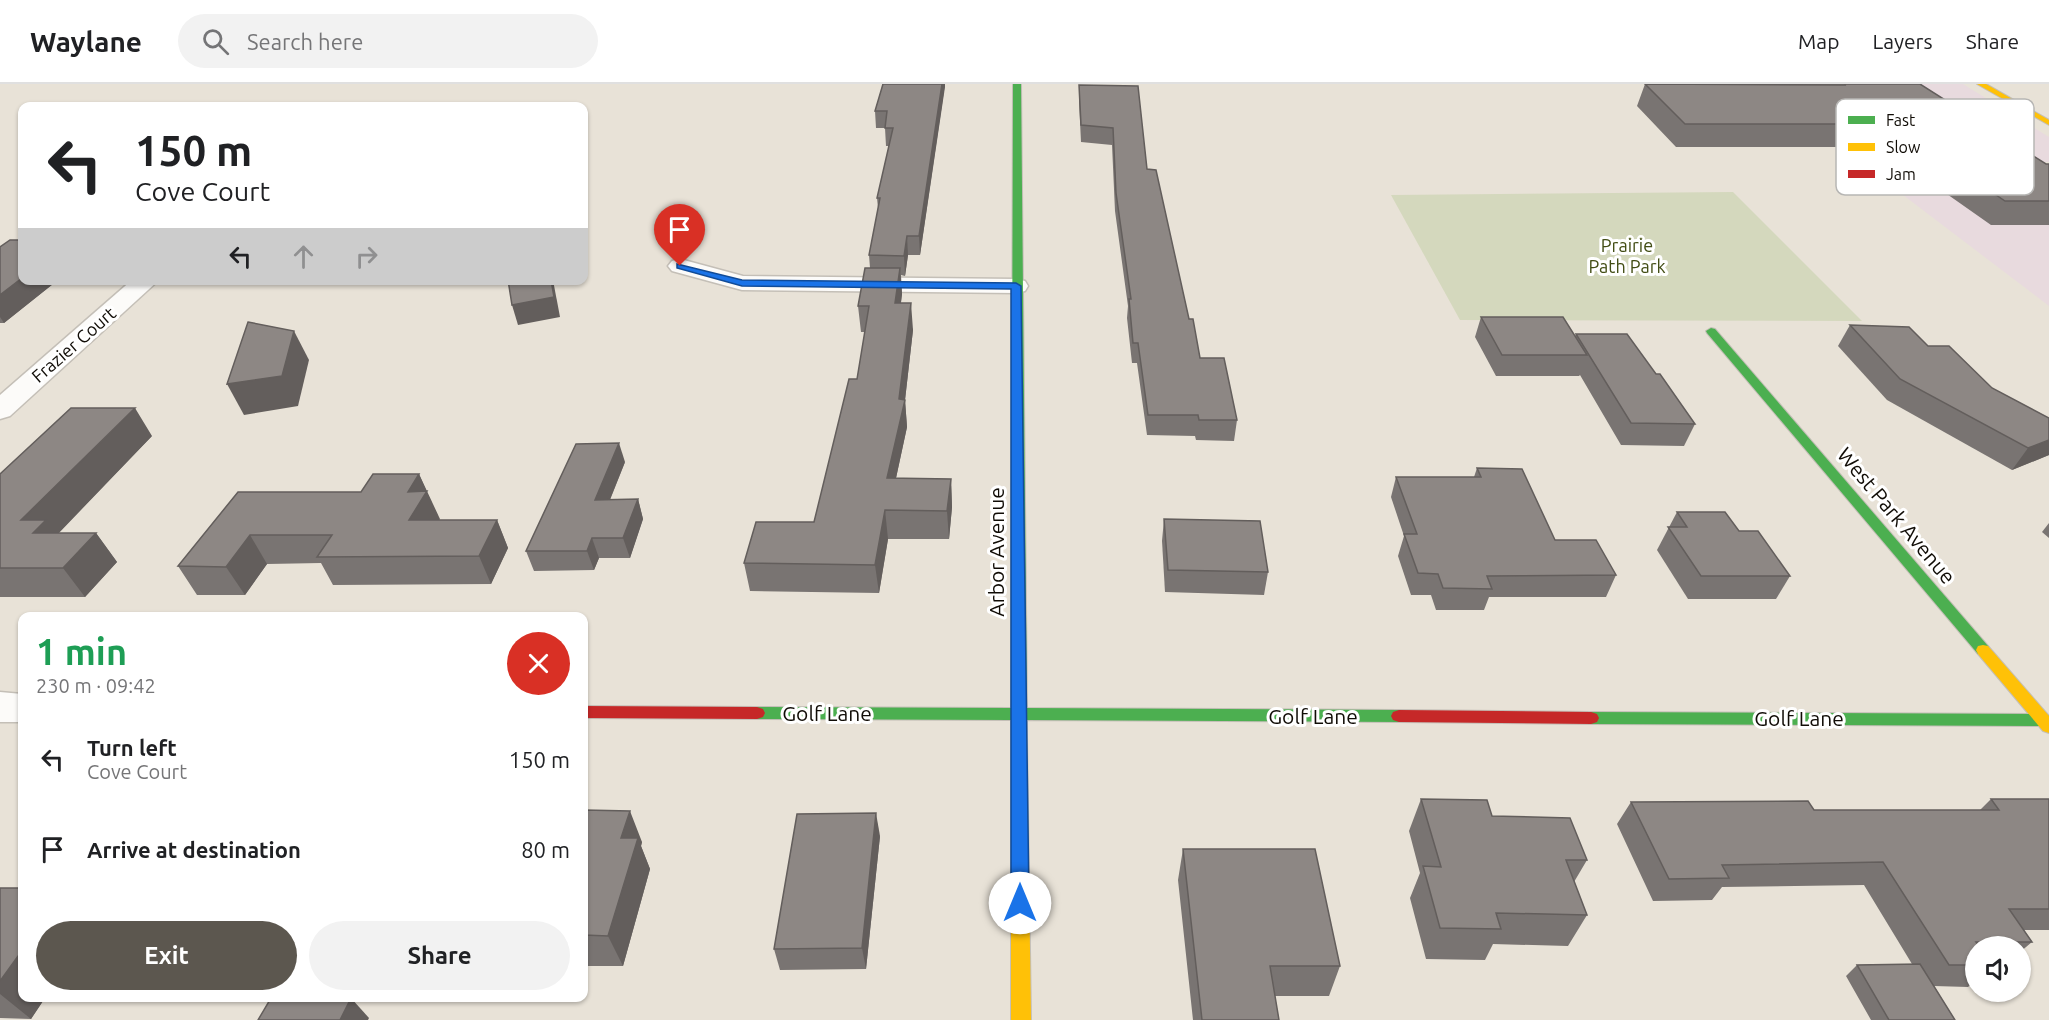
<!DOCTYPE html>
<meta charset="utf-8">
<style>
body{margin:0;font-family:Ubuntu,sans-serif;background:#f2f2f2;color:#202124;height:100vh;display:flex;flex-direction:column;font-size:22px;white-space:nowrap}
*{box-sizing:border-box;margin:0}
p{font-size:20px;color:#757577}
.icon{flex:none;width:33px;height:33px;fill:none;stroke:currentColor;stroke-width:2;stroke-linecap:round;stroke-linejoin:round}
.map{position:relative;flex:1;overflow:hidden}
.drawer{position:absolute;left:18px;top:528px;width:570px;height:390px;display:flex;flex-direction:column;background:#fff;border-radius:12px;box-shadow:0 2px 4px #0004}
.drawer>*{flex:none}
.guide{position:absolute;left:18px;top:18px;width:570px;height:183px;border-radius:12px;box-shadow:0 2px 4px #0004;background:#fff;color:#202124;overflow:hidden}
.controls{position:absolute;left:1965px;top:852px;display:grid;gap:12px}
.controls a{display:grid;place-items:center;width:66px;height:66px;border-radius:50%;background:#fff;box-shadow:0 2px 4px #0004;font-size:30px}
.pin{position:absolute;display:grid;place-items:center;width:51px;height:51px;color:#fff;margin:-62px -26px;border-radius:50% 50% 50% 0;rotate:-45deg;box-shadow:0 0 6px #0007}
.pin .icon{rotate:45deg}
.me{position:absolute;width:66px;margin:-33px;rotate:0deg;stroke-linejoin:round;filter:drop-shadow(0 0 4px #0008)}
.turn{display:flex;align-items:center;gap:21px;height:126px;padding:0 18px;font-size:27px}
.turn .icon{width:78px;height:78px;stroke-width:2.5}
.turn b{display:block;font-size:42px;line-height:51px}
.lanes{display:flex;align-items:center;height:57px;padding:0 18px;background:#0003;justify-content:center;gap:30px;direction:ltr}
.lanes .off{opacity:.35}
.round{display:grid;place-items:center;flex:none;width:63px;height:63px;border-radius:32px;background:#f2f2f2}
.head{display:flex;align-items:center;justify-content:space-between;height:102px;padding:0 18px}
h1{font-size:36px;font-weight:700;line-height:45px;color:#1e9e55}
.cta{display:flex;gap:12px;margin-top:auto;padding:12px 18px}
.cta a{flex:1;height:69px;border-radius:36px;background:#5c574f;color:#fff;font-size:24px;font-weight:700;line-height:69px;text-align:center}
.cta a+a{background:#f2f2f2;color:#202124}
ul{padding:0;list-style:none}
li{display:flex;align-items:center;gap:18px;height:90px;padding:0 18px}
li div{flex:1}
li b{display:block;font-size:22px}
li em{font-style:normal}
header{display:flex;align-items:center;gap:36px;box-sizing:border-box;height:84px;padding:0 30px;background:#fff;border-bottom:2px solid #e0e0e0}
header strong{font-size:28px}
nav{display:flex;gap:33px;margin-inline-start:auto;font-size:21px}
.search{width:420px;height:54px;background:#f2f2f2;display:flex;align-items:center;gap:15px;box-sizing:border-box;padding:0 21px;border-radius:33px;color:#757577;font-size:22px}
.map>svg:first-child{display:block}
.commercial{fill:#e8dade}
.green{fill:#d4d8bd}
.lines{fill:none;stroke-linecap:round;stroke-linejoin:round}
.street-casing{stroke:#c4bfb7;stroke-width:3}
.fast-casing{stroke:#c4bfb7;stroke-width:2}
.slow-casing{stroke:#c4bfb7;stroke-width:2}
.jam-casing{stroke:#c4bfb7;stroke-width:2}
.street{fill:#fcfbf9;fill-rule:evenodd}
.fast{fill:#4caf50;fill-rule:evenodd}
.slow{fill:#ffc107;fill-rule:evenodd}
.jam{fill:#c62828;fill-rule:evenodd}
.wall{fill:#797472}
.shaded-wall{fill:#635e5c}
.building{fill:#8d8784;stroke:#635e5c;stroke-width:1.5}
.route{fill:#1a73e8;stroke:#114b97;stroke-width:1.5}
.labels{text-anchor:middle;stroke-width:6;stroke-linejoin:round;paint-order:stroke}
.far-park-label{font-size:18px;fill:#424d14;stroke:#fff}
.far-street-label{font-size:18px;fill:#100c06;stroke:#fff}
.street-label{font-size:21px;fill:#100c06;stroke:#fff}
.key{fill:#fff;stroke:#b7b6b4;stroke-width:1.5}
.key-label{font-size:16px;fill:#100c06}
</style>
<header>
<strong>Waylane</strong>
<div class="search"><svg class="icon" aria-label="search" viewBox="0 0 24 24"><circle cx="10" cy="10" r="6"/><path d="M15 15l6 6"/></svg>Search here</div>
<nav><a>Map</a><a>Layers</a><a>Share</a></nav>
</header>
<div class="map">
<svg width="2049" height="936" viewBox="0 0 2049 936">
<rect width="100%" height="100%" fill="#e8e2d7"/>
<g class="commercial">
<path d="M1794,0H1963L2049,53V78L1902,77Z"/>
<path d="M1882,95L2049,96V223V222Z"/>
</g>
<path class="green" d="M1733,108L1862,237L1460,236L1391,111Z"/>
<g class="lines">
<g class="street-casing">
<g id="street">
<path d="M680,175L743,192L1016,195L1025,197L1028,202L1025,207L1016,209L742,206L672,187L668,182L672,177Z"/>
<path d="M132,196H159L10,332L0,335V311Z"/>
<path d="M0,608L22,610V638H0Z"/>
</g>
</g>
<g class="fast-casing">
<g id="fast">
<path d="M1013,0H1021L1027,624L1399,626L1405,628L1407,632L1405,636L1399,638L1027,636V653L1025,657L1019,659L1013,657L1011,653V636L757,635L751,633L749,629L751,625L757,623L1011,624Z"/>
<path d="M1711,244L1715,245L1988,562L1990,566L1988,570H1978L1707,249L1706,247Z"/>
<path d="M1591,628L2043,630L2049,632V639L2043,642L1591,640L1585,638L1583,634L1585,630Z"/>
</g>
</g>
<g class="slow-casing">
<g id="slow">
<path d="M1977,0H1986L2049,36V41Z"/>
<path d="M1983,561L1988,562L2049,632V649L2043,647L1978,570L1976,566L1978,562Z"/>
<path d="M1019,647L1025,649L1027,653L1031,936H1011V653L1013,649Z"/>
</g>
</g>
<g class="jam-casing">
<g id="jam">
<path d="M584,622L757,623L763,625L765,629L763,633L757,635L584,634Z"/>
<path d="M1399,626L1591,628L1597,630L1599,634L1597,638L1591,640L1399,638L1393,636L1391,632L1393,628Z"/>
</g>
</g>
<use href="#street" class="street"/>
<use href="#fast" class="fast"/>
<use href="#slow" class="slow"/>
<use href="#jam" class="jam"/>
</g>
<g class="wall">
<path d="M883,0H945L920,171H908L905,192L901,191L902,210L901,219L913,246L905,316L907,343L896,394L951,395L952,423L949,455H888L879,509L750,507L744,479L814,438L857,295L865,248H861L858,222L870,184L869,171L878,124L877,114L889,62H886L885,44H876L875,27Z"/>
<path d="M1645,0H1920L2046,80H2049V141H1991L1880,63H1676L1637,22Z"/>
<path d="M1079,1L1147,85L1200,274L1237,336L1234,357L1196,356L1195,352L1147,351L1137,279H1132L1127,234L1128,222L1115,127L1112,61L1081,58L1079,17Z"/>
<path d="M0,163L22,196H58L4,239H0Z"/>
<path d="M1481,233L1575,252L1576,250L1695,340L1684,362L1621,361L1580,291L1579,292H1496L1475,253Z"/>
<path d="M1850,241L1928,262L2049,371L2012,386L1887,316L1838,262Z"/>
<path d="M152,352L58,449H96L117,478L85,513H0V390Z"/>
<path d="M625,378L610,416L638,415L643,435L630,474H599L594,486L534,487L526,467Z"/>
<path d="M1477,384L1555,456L1616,491L1606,513H1489L1484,526H1436L1431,511H1411L1398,472L1404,452L1391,413L1396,393H1474Z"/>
<path d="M419,390L439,436H497L508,464L491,500L333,501L321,479L267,480L245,511H197L178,482L238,408H361Z"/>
<path d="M1677,428L1739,447L1790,492L1776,515H1688L1657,466Z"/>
<path d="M1164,435L1268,488L1264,511L1165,508L1162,457Z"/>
<path d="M2049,439V454L2042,448Z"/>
<path d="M1421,715L1492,732L1587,776L1574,798L1587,831L1568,862L1493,860L1485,876L1426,875L1410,814L1420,789L1409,747Z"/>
<path d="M1991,715H2049V846H2024L2032,858L2020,868V862H1976V896L1968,903L1934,902L1955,936H1871L1846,892L1857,881L1912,880L1864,801L1722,803L1712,816L1653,817L1617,740L1631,718L1814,726H1980Z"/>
<path d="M584,726L642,758L641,762L650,785L623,882H584Z"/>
<path d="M880,752L866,885L780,886L774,865Z"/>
<path d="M1183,765L1340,882L1329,912H1275L1279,936H1193L1178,796Z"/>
<path d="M0,804H22V914H45L31,935L0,934Z"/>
</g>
<g class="shaded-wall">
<path d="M942,0H945V3L920,171L919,152Z"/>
<path d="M907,152L908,171L905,192L904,172Z"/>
<path d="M900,184L902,210L897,246L895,219Z"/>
<path d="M22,194V196H58L4,239L0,233V211Z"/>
<path d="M551,196H553L560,233L518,241L512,221Z"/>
<path d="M911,219L913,246L905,316L907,343L890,422L887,394L899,315Z"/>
<path d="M294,247L309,276L298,322L244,331L227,300Z"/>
<path d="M135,324L152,352L57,451L55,478L21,436Z"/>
<path d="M2049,356V371L2012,386L2028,364Z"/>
<path d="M619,359L625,378L602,435L595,416Z"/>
<path d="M419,390L440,435L422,465L409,436L408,408Z"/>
<path d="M951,395L952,423L949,455L947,427Z"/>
<path d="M638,415L643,435L630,474L623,454Z"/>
<path d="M885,426L888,455L879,509L875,481Z"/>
<path d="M497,436L508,464L491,500L479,472Z"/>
<path d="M96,449L117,478L85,513L63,484Z"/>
<path d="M250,451L267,480L245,511L226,483Z"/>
<path d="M592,454L599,474L594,486L587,467Z"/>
<path d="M630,727L642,758L641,762L650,785L623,882L608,852L621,754Z"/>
<path d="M876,729L880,752L866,885L862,864Z"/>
<path d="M18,872L22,876V914H45L31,935L0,910V897Z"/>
<path d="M351,914L369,934L368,936H340Z"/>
</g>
<g class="building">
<path d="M883,0H942L919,152H907L904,172L869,171L880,114H877L893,44H885L887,27H875Z"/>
<path d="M1645,0L1846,1L1844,0H1920L2046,80H2049V117H2005L1892,40H1685Z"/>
<path d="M1079,1L1138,2L1147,85L1156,86L1189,235H1193L1200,274H1224L1237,336H1199L1198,331H1148L1138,259H1133L1129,215H1131L1116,109L1113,44L1081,41Z"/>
<path d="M10,156H22V194L0,211V163Z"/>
<path d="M865,184H900L895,219H911L899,315L905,316L887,394L951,395L947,427L885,426L875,481L744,479L756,438H814L849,295H857L869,222H858Z"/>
<path d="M508,196H551L554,213L512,221Z"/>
<path d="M1481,233H1563L1587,271H1502Z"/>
<path d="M248,238L294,247L282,292L227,300Z"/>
<path d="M1850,241L1909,243L1928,262H1949L1992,304L2049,334V356L2028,364L1900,295Z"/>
<path d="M1576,250H1627L1656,290H1660L1695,340L1631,339Z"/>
<path d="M71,324H135L21,436H46L33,449H96L63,484H0V390Z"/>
<path d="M619,359L595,416L638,415L623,454H592L587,467H526L576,360Z"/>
<path d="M1477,384L1522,385L1555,456H1596L1616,491L1487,492L1492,505L1443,504L1438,490L1418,489L1404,450H1417L1396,393H1481Z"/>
<path d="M373,390H419L408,408L427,407L409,436H497L479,472L317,473L332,451H250L226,483L178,482L238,408H361Z"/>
<path d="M1677,428H1725L1739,447H1758L1790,492H1701L1668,443H1687Z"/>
<path d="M1164,435L1260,437L1268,488L1168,486Z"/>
<path d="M1421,715L1487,716L1492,732L1570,734L1587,776H1566L1587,831L1496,829L1501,845L1440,844L1423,782L1441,783Z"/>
<path d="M1991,715H2049V825H2009L2032,858H1976L1979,862H1976V881H1949L1883,778L1722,781L1729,794L1669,795L1631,718L1808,717L1814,726H1999Z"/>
<path d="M584,726L630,727L621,754H638L608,852L584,851Z"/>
<path d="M876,729L862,864L774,865L797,730Z"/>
<path d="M1183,765H1315L1340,882H1270L1279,936H1202Z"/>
<path d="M0,804H22V873L18,872L0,897Z"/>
<path d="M1920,880L1955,936H1889L1857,881Z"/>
<path d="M271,914H351L340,936H258Z"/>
</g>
<path class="route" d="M677,180L742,196L1016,199L1021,202L1029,819L1027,825L1020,827L1014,825L1011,819V205L742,202L677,184Z"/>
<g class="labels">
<g class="far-park-label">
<text x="1627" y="168">Prairie<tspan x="1627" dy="21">Path Park</tspan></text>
</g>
<g class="far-street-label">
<text transform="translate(74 261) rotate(-41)" y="6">Frazier Court</text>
</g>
<g class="street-label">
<text transform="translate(1896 432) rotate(50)" y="7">West Park Avenue</text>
<text transform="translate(997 468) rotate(-90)" y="7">Arbor Avenue</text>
<text x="827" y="637">Golf Lane</text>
<text x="1313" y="640">Golf Lane</text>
<text x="1799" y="642">Golf Lane</text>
</g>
</g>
<rect x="1836" y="15" width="198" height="96" rx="9" class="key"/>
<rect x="1848" y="32" width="27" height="8" fill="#4caf50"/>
<rect x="1848" y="59" width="27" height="8" fill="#ffc107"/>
<rect x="1848" y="86" width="27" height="8" fill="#c62828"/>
<g class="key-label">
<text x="1886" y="42">Fast</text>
<text x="1886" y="69">Slow</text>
<text x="1886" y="96">Jam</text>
</g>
</svg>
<div class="controls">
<a><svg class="icon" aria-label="sound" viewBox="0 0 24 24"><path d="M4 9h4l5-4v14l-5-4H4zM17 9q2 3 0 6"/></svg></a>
</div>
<div class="pin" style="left:680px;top:182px;background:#d93025"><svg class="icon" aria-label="arrive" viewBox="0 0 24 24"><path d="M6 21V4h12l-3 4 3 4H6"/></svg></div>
<svg class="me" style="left:1020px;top:819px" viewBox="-20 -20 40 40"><circle r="19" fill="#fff"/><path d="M0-13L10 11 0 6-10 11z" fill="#1a73e8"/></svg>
<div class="guide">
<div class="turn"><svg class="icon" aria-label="left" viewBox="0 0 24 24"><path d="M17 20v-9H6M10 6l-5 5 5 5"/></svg><div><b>150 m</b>Cove Court</div></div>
<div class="lanes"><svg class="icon" aria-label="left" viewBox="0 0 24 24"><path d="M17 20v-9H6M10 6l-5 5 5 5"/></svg><svg class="icon off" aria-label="ahead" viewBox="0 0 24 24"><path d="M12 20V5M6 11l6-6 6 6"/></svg><svg class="icon off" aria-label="right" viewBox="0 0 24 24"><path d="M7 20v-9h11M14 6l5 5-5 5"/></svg></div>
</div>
<section class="drawer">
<div class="head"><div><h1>1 min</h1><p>230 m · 09:42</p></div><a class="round" style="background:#d93025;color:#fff"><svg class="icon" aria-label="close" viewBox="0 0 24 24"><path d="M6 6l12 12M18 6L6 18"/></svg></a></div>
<ul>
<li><svg class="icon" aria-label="left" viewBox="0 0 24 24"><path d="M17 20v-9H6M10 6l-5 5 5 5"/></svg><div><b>Turn left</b><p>Cove Court</p></div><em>150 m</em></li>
<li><svg class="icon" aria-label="arrive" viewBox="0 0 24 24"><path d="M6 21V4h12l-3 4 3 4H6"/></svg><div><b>Arrive at destination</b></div><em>80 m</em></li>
</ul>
<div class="cta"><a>Exit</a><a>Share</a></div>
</section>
</div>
